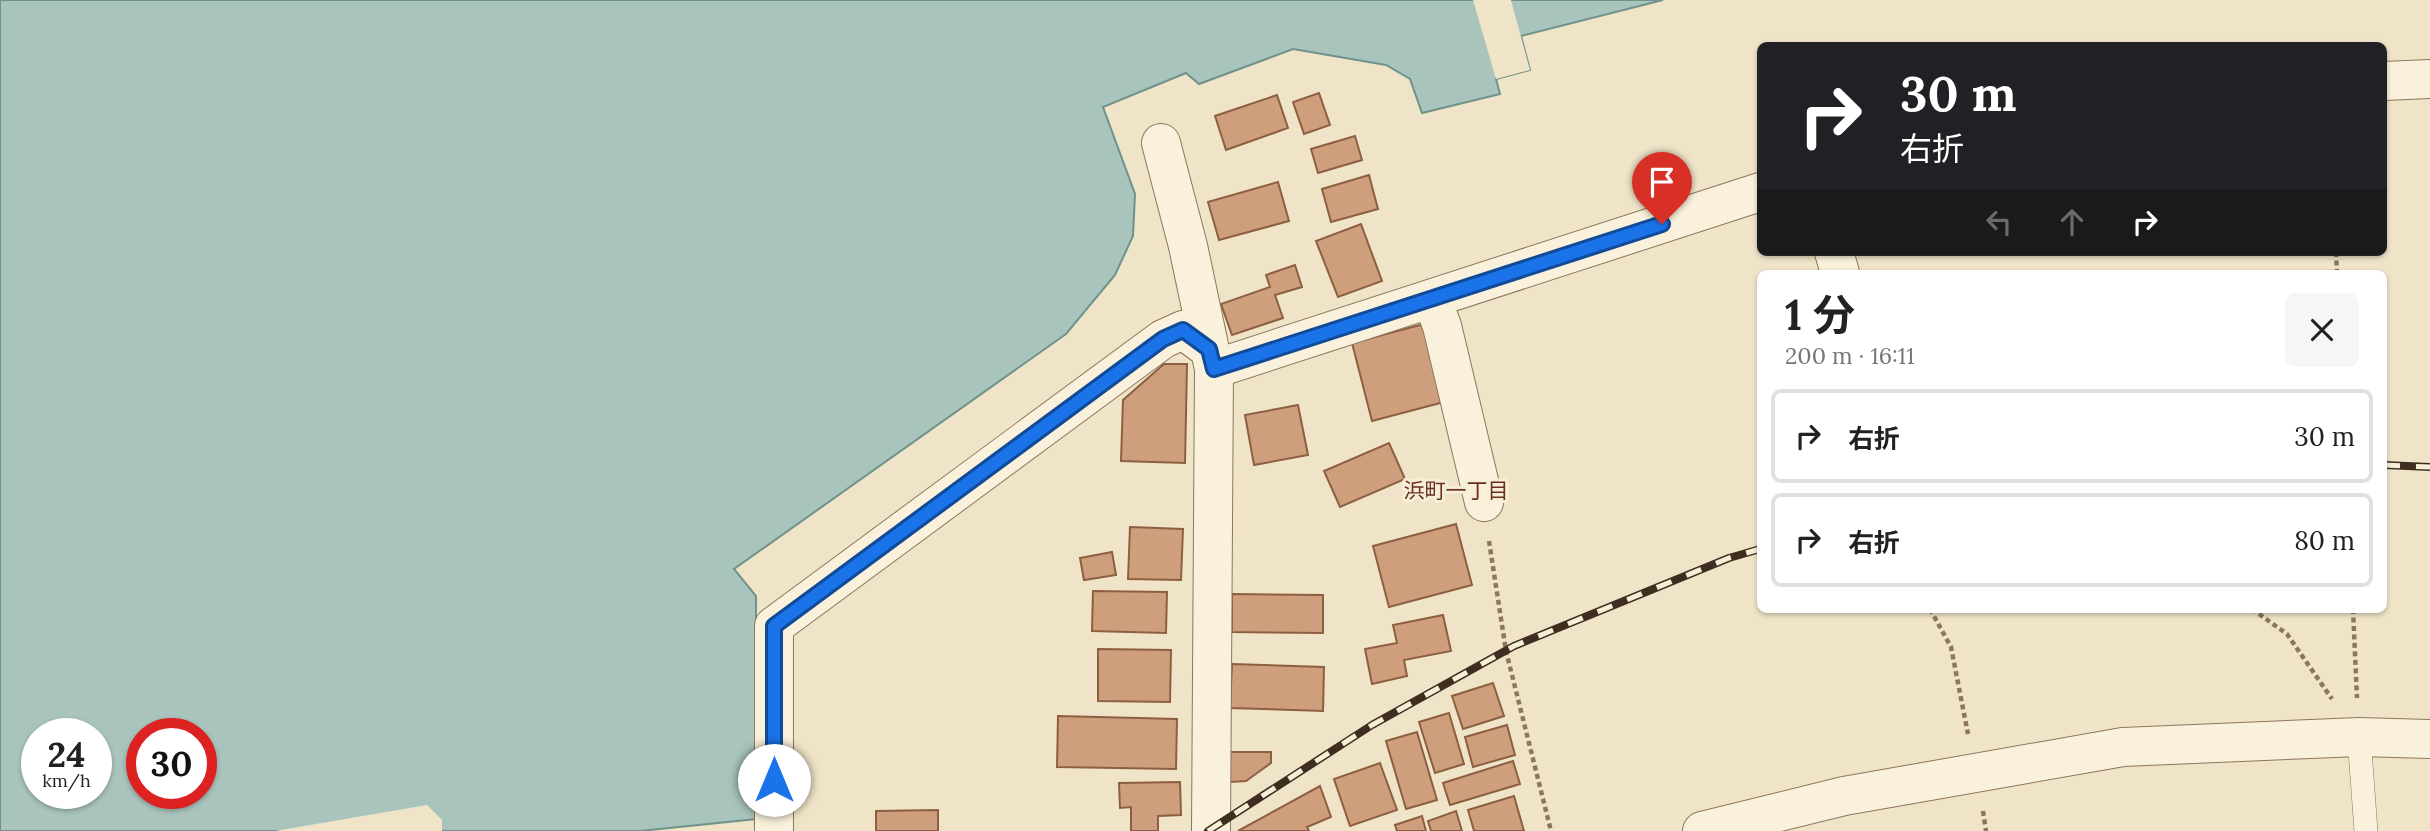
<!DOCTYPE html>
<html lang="ja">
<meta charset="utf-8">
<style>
body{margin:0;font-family:Lora,"Noto Sans JP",serif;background:#f6f6f6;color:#222;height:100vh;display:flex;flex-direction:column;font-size:26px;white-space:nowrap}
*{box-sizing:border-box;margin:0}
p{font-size:23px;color:#767676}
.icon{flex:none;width:38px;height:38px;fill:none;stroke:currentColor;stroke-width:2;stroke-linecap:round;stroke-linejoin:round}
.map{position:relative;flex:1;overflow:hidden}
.drawer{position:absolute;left:1757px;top:270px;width:630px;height:343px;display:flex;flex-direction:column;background:#fff;border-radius:10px;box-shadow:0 2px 5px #0004}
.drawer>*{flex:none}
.banner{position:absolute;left:1757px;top:42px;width:630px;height:214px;border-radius:10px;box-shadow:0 2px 5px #0004;background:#202124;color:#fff;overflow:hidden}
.speed{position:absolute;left:21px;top:718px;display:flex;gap:14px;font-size:35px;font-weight:700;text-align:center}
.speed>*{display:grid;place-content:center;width:91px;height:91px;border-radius:50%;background:#fff;box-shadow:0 2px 5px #0004;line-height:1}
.speed small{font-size:18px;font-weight:400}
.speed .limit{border:10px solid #d22;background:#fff;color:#111}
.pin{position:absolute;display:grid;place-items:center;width:60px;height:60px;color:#fff;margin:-72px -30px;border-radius:50% 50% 50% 0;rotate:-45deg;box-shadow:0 0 7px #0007}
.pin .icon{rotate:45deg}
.me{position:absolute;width:77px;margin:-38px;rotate:0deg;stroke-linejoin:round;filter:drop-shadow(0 0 5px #0008)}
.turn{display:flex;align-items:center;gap:24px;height:147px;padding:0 28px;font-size:32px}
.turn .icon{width:91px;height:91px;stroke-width:2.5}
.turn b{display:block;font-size:49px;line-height:60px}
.lanes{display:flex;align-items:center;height:66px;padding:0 28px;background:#0003;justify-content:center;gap:35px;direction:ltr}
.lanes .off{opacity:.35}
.round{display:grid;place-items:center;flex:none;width:74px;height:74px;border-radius:10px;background:#f6f6f6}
.overview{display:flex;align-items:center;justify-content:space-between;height:119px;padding:0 28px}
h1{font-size:42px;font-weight:700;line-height:52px}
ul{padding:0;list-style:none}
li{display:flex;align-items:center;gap:21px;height:94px;margin:0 14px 10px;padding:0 14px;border:4px solid #e0e0e0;border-radius:10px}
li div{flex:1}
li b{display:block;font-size:26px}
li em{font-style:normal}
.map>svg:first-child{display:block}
.water{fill:#a9c4bc;stroke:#6f938a;stroke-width:2;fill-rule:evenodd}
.pier{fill:#f0e4c8}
.building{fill:#cf9f7d;stroke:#8d5f41;stroke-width:2}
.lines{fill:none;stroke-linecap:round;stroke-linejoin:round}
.service-casing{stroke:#8d765c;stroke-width:24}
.minor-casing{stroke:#8d765c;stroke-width:40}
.tertiary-casing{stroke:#8d765c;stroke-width:40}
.path{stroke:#8d765c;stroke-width:4.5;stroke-dasharray:5 3.5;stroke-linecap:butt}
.service{stroke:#faf1dc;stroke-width:23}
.minor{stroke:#faf1dc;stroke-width:38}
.tertiary{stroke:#faf1dc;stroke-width:38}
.rail-casing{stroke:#3d2e20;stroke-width:8}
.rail{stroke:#f7eed8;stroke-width:5;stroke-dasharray:16;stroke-linecap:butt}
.route-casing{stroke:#114b97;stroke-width:18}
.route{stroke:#1a73e8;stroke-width:12}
.labels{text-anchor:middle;stroke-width:6;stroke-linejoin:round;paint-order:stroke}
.neighbourhood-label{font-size:21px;fill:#6b2e1e;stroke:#f7eed8}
</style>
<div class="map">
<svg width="2430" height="831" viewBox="0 0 2430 831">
<rect width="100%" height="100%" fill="#f0e4c8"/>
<path class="water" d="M0,0H1663L1521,36L1530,70L1496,79L1500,94L1422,113L1410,79L1386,65L1293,49L1199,84L1186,73L1103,107L1135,194L1133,236L1115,275L1066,334L734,569L756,596V819L640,831H0ZM37,733H96V793H37ZM142,733H201V793H142Z"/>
<g class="pier">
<path d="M1473,0H1511L1530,70L1496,79Z"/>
<path d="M427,805L442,820V831H275Z"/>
</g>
<g class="building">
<path d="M1319,93L1330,125L1304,134L1293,102Z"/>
<path d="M1277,95L1288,128L1226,150L1215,116Z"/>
<path d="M1355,136L1362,160L1318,173L1311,149Z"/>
<path d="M1369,175L1378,209L1331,222L1322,189Z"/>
<path d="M1278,182L1289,221L1219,240L1208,202Z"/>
<path d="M1361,224L1382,281L1338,297L1316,241Z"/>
<path d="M1295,265L1302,287L1275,295L1283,318L1232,335L1221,304L1270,287L1266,275Z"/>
<path d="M1424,324L1444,402L1372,421L1352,343Z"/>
<path d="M1164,364H1187L1185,463L1121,461L1123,400Z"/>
<path d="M1298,405L1308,455L1254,465L1245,415Z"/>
<path d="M1389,443L1405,479L1340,507L1324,471Z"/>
<path d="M1456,524L1472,585L1389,607L1373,546Z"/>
<path d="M1130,527L1183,529L1181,580L1128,579Z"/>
<path d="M1112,552L1116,575L1084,580L1080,558Z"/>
<path d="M1093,591L1167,592L1166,633L1092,631Z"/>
<path d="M1232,594L1323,595V633L1232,632Z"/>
<path d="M1443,615L1451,651L1404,660L1407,676L1372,684L1365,649L1397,643L1393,625Z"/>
<path d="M1098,649L1171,650L1170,702L1098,701Z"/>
<path d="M1232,664L1324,667L1323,711L1230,708Z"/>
<path d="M1493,683L1504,716L1463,729L1452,696Z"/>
<path d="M1449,713L1464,764L1435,773L1419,722Z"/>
<path d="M1058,716L1177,719L1176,769L1057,767Z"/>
<path d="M1507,725L1515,755L1473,767L1465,737Z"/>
<path d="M1417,732L1437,800L1406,809L1386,741Z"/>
<path d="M1230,752H1271V763L1246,781L1230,782Z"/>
<path d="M1513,761L1520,784L1450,805L1443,783Z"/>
<path d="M1380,763L1397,810L1350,826L1334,779Z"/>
<path d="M1180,782L1181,815L1158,816V831H1131V807L1120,808L1119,783Z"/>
<path d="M1320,786L1331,817L1307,827L1309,831H1238Z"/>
<path d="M1514,796L1524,831H1474L1468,810Z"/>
<path d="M938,810V831H876V811Z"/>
<path d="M1456,811L1462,831H1431L1428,821Z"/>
<path d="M1422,816L1426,831H1397L1395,825Z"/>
</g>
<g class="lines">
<g class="service-casing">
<path id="service" d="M2359,737L2366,831"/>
</g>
<g class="minor-casing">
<g id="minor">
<path d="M2384,81L2430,79"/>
<path d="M1161,143L1188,246L1214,369L1760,192"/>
<path d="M1834,252L1840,273"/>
<path d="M1432,299L1442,326L1484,502"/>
<path d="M774,831V626L1163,339L1183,330L1209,349"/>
<path d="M1702,831L1844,796L2123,747L2359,737L2430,739"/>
</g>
</g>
<g class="tertiary-casing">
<path id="tertiary" d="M1211,831L1214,369"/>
</g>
<g class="path">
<path d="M2336,252L2337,273"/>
<path d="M1489,541L1506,651L1551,831"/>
<path d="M1930,609L1951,647L1968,734"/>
<path d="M2252,609L2287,634L2332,699"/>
<path d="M2353,609L2357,698"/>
<path d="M1983,811L1986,831"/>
</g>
<use href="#service" class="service"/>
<use href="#minor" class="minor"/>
<use href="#tertiary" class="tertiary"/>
<g class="rail-casing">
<g id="rail">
<path d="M2384,465L2430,467"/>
<path d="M1208,831L1372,725L1514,646L1729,558L1760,549"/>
</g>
</g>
<use href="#rail" class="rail"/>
</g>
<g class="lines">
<g class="route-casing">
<path id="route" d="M774,780V626L1163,339L1183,330L1209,349L1214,369L1662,224"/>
</g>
<use href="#route" class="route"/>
</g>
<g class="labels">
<g class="neighbourhood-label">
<text x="1456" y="498">浜町一丁目</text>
</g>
</g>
</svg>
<div class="speed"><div>24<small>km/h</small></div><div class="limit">30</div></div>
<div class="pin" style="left:1662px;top:224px;background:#d93025"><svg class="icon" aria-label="arrive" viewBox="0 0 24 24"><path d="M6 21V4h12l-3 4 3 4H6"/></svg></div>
<svg class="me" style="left:774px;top:780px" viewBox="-20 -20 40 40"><circle r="19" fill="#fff"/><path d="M0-13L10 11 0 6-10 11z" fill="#1a73e8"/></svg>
<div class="banner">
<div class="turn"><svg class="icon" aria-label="right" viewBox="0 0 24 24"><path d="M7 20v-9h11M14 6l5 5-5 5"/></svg><div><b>30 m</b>右折</div></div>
<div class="lanes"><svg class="icon off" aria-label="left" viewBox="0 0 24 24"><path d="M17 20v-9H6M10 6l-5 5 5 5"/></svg><svg class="icon off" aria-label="ahead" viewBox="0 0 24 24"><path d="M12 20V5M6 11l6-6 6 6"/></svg><svg class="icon" aria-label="right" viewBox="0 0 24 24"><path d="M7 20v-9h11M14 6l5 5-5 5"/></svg></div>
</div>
<section class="drawer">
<div class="overview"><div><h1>1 分</h1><p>200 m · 16:11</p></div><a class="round"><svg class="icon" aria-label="close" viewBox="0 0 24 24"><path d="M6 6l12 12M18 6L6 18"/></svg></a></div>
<ul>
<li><svg class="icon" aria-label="right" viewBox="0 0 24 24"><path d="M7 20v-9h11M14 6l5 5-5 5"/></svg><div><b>右折</b></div><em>30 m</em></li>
<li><svg class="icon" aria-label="right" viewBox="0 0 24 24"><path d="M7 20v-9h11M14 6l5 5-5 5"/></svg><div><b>右折</b></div><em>80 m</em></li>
</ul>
</section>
</div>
